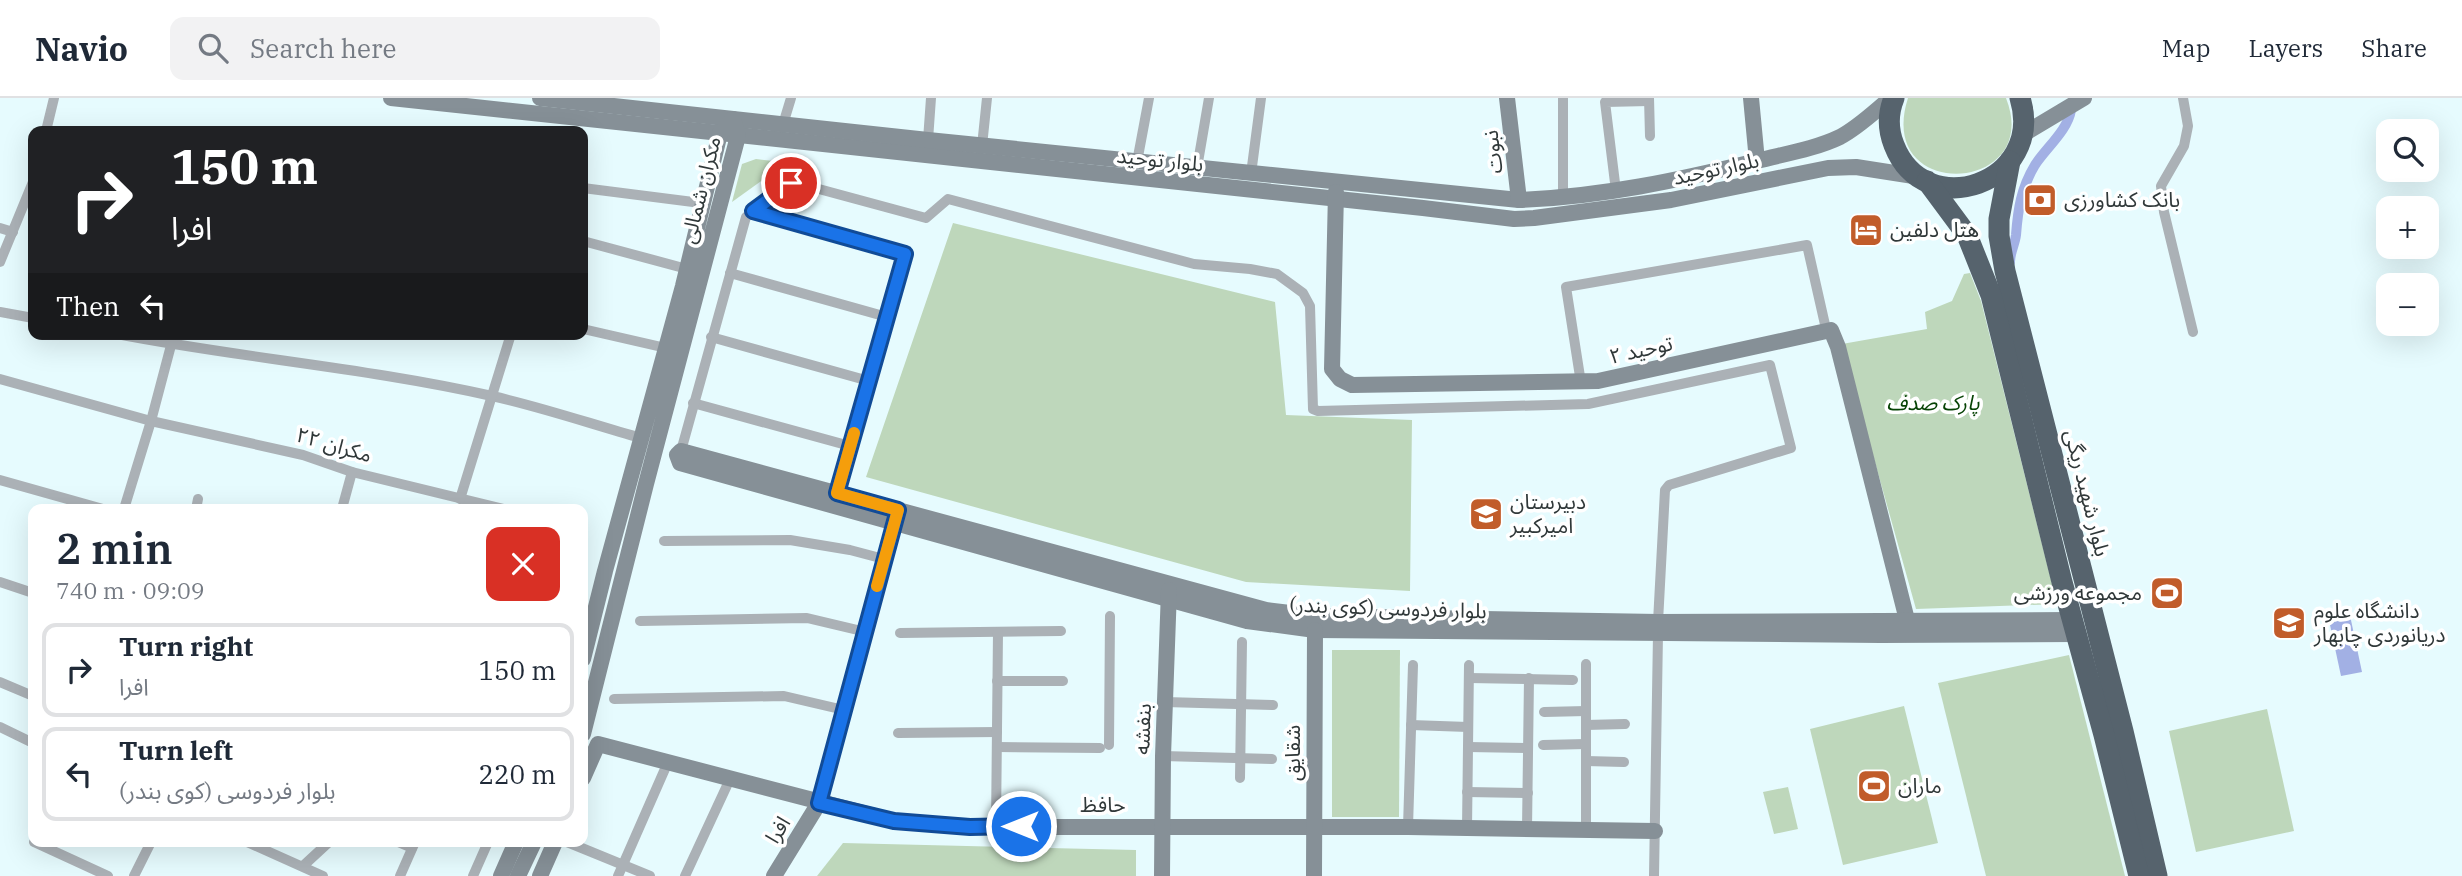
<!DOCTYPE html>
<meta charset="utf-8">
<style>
body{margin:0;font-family:"IBM Plex Serif","Noto Sans Arabic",serif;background:#f2f2f3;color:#1f2937;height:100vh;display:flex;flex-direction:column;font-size:26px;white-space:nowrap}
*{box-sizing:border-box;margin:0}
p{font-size:23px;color:#747a83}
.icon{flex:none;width:38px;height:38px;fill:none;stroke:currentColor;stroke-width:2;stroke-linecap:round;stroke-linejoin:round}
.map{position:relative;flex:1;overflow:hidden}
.panel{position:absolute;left:28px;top:406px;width:560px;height:343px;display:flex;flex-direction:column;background:#fff;border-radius:14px;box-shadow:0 7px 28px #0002}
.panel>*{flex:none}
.top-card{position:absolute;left:28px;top:28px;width:560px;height:214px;border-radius:14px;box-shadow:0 7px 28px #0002;background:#202124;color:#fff;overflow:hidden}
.tools{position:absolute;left:2376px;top:21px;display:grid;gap:14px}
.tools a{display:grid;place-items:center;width:63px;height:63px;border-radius:14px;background:#fff;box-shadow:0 7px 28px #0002;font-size:35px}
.pin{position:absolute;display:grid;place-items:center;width:60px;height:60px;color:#fff;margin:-30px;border:4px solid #fff;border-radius:50%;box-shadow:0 2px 7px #0007}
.me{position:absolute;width:77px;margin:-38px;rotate:270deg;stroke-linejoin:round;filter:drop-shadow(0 0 5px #0008)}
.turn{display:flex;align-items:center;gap:24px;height:147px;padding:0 28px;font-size:32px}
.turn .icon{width:91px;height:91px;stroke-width:2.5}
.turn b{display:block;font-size:49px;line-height:60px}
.then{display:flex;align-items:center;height:66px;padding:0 28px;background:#0003;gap:14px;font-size:26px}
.round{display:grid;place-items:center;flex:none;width:74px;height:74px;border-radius:14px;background:#f2f2f3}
.summary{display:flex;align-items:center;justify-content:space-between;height:119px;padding:0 28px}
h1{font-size:42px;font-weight:600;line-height:52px}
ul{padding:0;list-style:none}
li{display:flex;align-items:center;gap:21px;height:94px;margin:0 14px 10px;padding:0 14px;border:4px solid #e0e1e3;border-radius:14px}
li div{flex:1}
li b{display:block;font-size:26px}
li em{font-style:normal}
header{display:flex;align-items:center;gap:42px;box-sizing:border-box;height:98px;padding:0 35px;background:#fff;border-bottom:2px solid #e0e1e3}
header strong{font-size:33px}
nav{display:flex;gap:38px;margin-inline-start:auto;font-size:24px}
.search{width:490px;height:63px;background:#f2f2f3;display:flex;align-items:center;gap:18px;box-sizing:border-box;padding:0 24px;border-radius:14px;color:#747a83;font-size:26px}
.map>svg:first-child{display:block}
.green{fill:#bed7bb}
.water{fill:#a2b0e4}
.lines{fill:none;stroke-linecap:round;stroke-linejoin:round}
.canal{stroke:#a2b0e4;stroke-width:10}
.street{stroke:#abb1b6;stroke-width:10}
.secondary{stroke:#869097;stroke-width:16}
.highway{stroke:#56636d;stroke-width:21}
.route-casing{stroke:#114b97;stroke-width:18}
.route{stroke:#1a73e8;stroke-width:12}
.slow{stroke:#f59e0b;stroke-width:12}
.labels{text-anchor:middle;stroke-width:7;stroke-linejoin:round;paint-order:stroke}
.street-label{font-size:21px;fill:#303839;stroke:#fff}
.poi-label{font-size:21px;fill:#303839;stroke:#fff;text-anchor:start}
.park-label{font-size:21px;font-style:italic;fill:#074305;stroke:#fff}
</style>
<header>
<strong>Navio</strong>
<div class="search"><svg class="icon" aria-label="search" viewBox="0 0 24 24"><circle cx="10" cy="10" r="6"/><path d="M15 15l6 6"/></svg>Search here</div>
<nav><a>Map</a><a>Layers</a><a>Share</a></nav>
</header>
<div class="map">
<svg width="2462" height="778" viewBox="0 0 2462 778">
<rect width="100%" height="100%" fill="#e6fbfe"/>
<g class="green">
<path d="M1908,0H2006C2044,96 1874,106 1908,0Z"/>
<path d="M756,61L782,64V68L732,104L742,66Z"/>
<path d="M953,125L1275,204L1286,317L1412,322L1410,493L1246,484L866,379Z"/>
<path d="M1970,175L1981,203L2057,506L1916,511L1842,246L1927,231L1925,214L1952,203L1964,176Z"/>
<path d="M1332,552H1400L1399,719H1332Z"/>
<path d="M2069,557L2125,778H1986L1938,585Z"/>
<path d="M1904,608L1938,745L1843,767L1810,631Z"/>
<path d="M2267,611L2294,733L2196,754L2169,633Z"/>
<path d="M1788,689L1798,731L1774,736L1763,694Z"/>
<path d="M843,745L1136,752V778H817Z"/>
</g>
<path class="water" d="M2348,508L2362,574L2341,578L2327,513Z"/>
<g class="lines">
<path class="canal" d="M2010,164C2010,154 2015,146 2016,137C2018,111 2021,90 2035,67C2046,50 2068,32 2071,12"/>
<g class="street">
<path d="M1649,0L1650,38"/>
<path d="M2183,0L2188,28L2184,48L2161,88L2164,114L2193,234"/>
<path d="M46,33L54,0"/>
<path d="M781,33L791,0"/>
<path d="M928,42L931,0"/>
<path d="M982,48L987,0"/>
<path d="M1137,64L1149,0"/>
<path d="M1197,70L1209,0"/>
<path d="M1251,76L1261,0"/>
<path d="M583,90L701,105"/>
<path d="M1616,93L1605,4L1649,3"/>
<path d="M1563,101V0"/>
<path d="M753,113L905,156L837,395"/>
<path d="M0,130L13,134"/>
<path d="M583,143L687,171"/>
<path d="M0,164L33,84"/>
<path d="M730,175L887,219"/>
<path d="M0,214L33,220"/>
<path d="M583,231L666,250"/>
<path d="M117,236C241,260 368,270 492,298C542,309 591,326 641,340"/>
<path d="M711,239L869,283"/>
<path d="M0,281L151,323L303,357L352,374L504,411"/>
<path d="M1581,285L1566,189L1807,147L1826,231"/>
<path d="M693,305L850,348"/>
<path d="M681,353L746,119L793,84L926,120L948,101L1194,166L1250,171L1277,176L1303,195L1310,208L1313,311L1318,313L1588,306L1770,267L1791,350L1669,387L1665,392L1658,524"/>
<path d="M0,382L103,411"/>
<path d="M460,401L511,236"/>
<path d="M343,407L352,374"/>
<path d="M124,411L151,323L174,236"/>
<path d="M196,411L198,401"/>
<path d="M664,443L790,442L850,452L884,461"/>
<path d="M0,484L33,495"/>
<path d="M640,523L807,520L866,534"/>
<path d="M900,535L1061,533"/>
<path d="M1469,580L1573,582"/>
<path d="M997,583H1063"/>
<path d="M0,584L33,598"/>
<path d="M614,601L784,598L844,612"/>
<path d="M1165,604L1273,607"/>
<path d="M1544,614L1586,613"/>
<path d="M1411,627L1468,629"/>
<path d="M1586,627L1625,626"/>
<path d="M0,629L33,645"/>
<path d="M898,635L997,634"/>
<path d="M1109,647L1110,518"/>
<path d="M1543,647L1586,646"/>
<path d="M997,649L1100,650"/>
<path d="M1468,649L1528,650"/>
<path d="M1163,658L1272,661"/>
<path d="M1586,663L1624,664"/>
<path d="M1240,680L1242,544"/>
<path d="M1467,694L1528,695"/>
<path d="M996,728L998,534"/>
<path d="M1408,729L1413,567"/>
<path d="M1467,731L1469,567"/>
<path d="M1527,731L1529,580"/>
<path d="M1586,731V566"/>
<path d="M34,744L108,778"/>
<path d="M247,744L323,778"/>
<path d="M398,744L412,750"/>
<path d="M567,744L650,778"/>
<path d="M303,768L329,744"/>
<path d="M134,778L151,744"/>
<path d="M400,778L415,744"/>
<path d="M473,778L488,744"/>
<path d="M618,778L668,664"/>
<path d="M685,778L730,681"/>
<path d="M1654,778L1658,536"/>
</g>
<g class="secondary">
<path d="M391,0L1423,110L1514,121L1534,120L1671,102L1828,70L1856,69L1920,79"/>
<path d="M540,0L928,42L1519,102C1601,99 1679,82 1757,63C1784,56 1815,51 1840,39C1859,29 1875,13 1891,0"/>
<path d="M1507,0L1519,102"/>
<path d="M1751,0L1757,63"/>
<path d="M2022,37L2084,0"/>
<path d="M1336,94L1332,271L1340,281L1352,287L1598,283L1831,232L1838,249L1907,522"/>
<path d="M2072,522L1658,524L1315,518L1266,512L681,353L677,357L680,365L1247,523L1315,532L1881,537L2075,536"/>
<path d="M583,561L605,473L683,188L720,35L733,21L738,38L646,386L583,636"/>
<path d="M583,680L598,646L894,723L970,729H1408L1655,733"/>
<path d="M501,778L516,744"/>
<path d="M518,778L534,744"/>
<path d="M540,778L555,744"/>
<path d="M774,778L819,705L897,415"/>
<path d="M1162,778L1163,658L1169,492"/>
<path d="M1314,778L1315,532"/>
</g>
<g class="highway">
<path d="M1894,0C1888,15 1888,32 1894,47C1925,127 2046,85 2020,0"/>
<path d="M2010,63L1999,121V138L2005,173L2123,633L2157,778"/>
<path d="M1927,83L1967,137L1991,197L2062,484L2104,637L2139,778"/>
</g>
</g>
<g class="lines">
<g class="route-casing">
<path id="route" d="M791,85L753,113L905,156L837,395L898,412L819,705L894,723L970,729L1021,728"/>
</g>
<use href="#route" class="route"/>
<path class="slow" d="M854,335L837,395L898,412L877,488"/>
</g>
<defs>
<g id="bank-square" transform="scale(1.75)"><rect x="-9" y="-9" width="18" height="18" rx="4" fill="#c15c2a" stroke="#fff"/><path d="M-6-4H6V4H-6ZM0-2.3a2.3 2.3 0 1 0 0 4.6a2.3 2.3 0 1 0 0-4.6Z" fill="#fff"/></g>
<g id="hotel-square" transform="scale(1.75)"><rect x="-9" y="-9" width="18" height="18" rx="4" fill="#c15c2a" stroke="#fff"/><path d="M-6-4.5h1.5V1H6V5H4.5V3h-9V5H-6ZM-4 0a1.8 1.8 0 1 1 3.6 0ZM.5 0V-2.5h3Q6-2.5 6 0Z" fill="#fff"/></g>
<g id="school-square" transform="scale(1.75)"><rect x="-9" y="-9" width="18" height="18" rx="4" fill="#c15c2a" stroke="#fff"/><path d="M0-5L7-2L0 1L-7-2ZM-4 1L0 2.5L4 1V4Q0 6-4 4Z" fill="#fff"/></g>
<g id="stadium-square" transform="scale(1.75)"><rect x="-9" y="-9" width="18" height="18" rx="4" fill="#c15c2a" stroke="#fff"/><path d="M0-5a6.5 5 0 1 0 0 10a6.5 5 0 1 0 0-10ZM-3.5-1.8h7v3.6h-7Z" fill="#fff"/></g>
<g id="university-square" transform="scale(1.75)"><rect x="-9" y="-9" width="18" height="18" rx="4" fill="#c15c2a" stroke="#fff"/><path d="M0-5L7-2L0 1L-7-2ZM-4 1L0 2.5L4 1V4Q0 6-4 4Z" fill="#fff"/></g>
</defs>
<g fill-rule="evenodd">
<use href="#bank-square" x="2040" y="102"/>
<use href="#hotel-square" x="1866" y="132"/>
<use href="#school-square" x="1486" y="416"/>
<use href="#stadium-square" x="2167" y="495"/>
<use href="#university-square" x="2289" y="525"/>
<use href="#stadium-square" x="1874" y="688"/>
</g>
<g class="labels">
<g class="street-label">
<text transform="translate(1493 54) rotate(-97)" y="7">نبوت</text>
<text transform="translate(1160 62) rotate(6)" y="7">بلوار توحید</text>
<text transform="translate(1716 71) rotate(-12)" y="7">بلوار توحید</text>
<text transform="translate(701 92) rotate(-76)" y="7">مکران شمالی</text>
<text transform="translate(1641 252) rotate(-13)" y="7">توحید ۲</text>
<text transform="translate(334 347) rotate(16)" y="7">مکران ۲۲</text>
<text transform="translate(2087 395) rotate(76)" y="7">بلوار شهید ریگی</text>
<text transform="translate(1388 510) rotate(2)" y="7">بلوار فردوسی (کوی بندر)</text>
<text transform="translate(1143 631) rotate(-88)" y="7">بنفشه</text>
<text transform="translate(1293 655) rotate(-90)" y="7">شقایق</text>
<text x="1103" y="714">حافظ</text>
<text transform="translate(778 732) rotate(-58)" y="7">افرا</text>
</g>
<g class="poi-label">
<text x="2064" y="109">بانک کشاورزی</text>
<text x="1890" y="139">هتل دلفین</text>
<text x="1510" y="411">دبیرستان<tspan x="1510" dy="24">امیرکبیر</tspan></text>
<text x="2142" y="502" text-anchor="end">مجموعه ورزشی</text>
<text x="2314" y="520">دانشگاه علوم<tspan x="2314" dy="24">دریانوردی چابهار</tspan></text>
<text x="1898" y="695">ماران</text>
</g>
<g class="park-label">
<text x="1933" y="312">پارک صدف</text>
</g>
</g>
</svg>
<div class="tools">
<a><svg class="icon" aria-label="search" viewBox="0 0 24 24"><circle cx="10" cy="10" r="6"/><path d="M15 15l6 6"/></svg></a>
<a>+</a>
<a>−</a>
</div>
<div class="pin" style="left:791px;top:85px;background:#d93025"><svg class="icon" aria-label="arrive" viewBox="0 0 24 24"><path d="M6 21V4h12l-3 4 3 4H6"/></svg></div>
<svg class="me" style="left:1021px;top:728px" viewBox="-20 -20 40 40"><circle r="17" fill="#1a73e8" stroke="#fff" stroke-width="3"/><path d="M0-11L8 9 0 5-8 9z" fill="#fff"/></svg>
<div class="top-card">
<div class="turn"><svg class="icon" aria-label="right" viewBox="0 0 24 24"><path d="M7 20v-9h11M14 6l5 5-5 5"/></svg><div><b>150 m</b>افرا</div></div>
<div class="then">Then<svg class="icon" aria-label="left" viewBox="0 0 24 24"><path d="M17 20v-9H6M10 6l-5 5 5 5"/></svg></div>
</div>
<section class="panel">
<div class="summary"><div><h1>2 min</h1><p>740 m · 09:09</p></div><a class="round" style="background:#d93025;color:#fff"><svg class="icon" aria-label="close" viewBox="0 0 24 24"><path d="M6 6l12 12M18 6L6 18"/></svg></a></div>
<ul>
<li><svg class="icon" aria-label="right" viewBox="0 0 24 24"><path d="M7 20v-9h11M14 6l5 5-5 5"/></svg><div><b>Turn right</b><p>افرا</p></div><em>150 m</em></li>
<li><svg class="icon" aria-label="left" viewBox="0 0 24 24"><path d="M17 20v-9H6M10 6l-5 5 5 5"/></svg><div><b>Turn left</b><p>بلوار فردوسی (کوی بندر)</p></div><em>220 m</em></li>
</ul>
</section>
</div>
